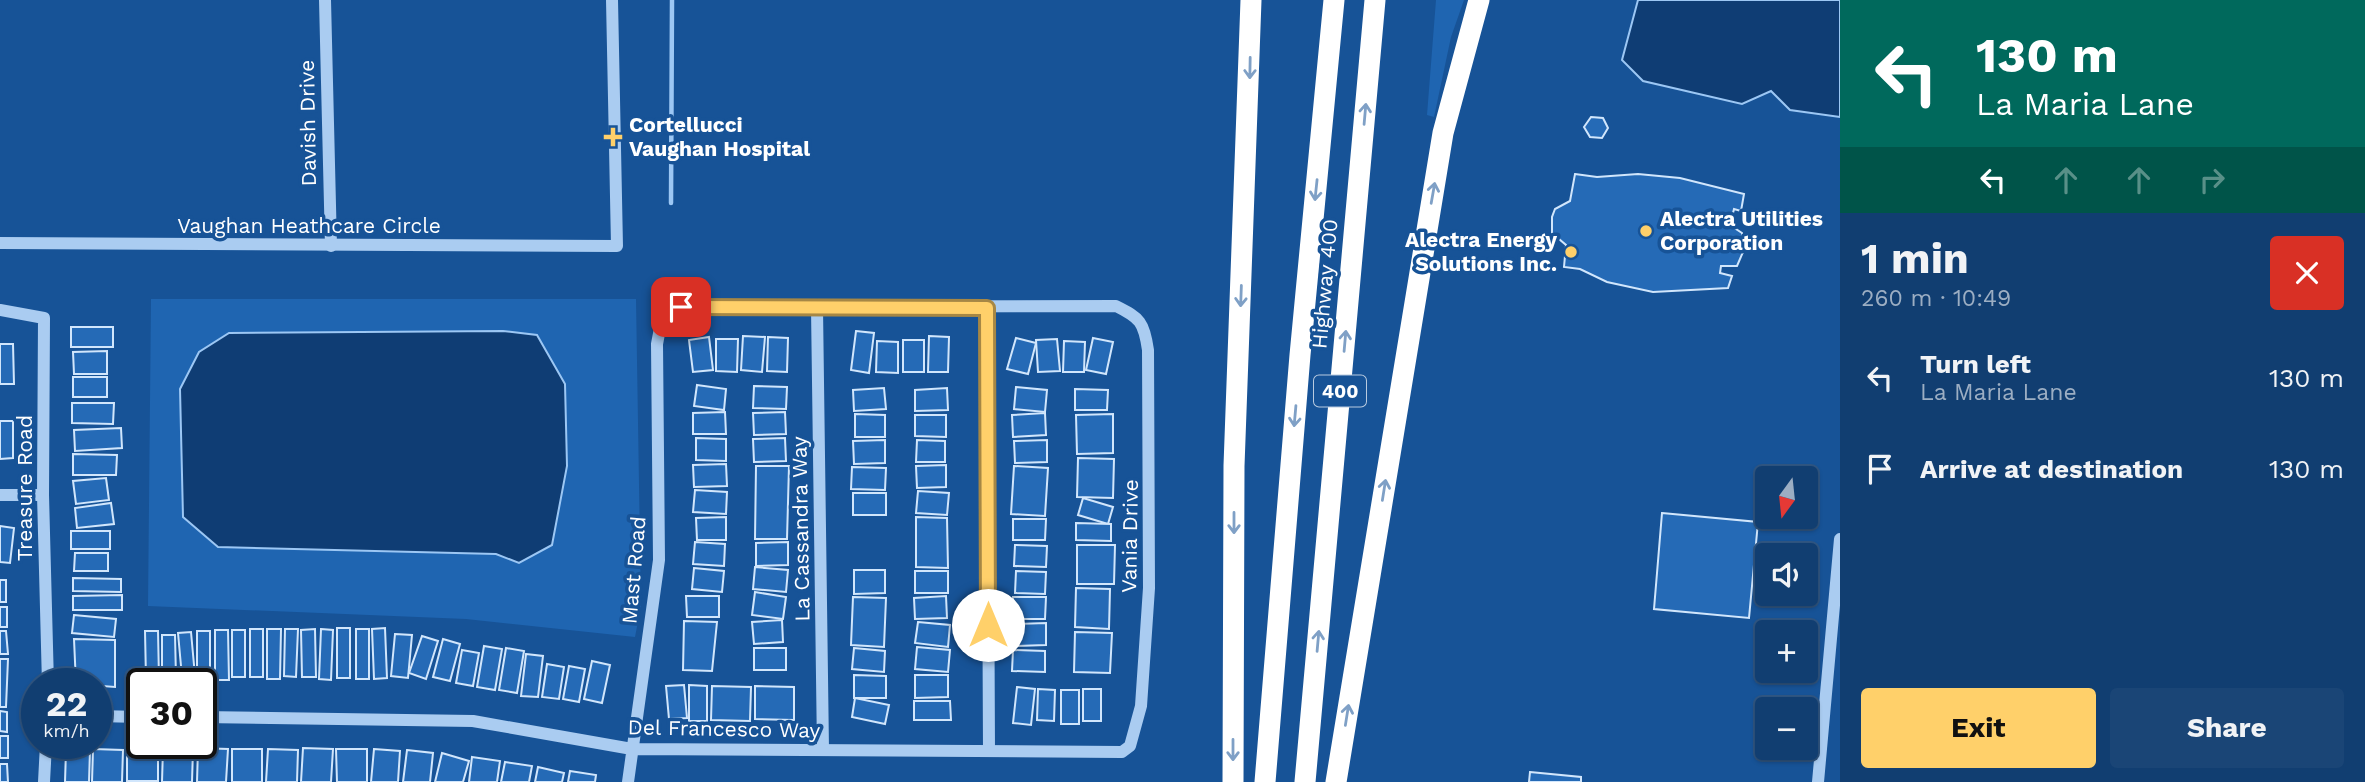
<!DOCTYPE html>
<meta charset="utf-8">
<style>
body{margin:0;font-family:"Work Sans",sans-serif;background:#1a4576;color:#f1f3f6;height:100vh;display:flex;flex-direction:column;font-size:26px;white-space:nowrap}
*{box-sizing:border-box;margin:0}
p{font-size:23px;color:#9caec3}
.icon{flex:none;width:38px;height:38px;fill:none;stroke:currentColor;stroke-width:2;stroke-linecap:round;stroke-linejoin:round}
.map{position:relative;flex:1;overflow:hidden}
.side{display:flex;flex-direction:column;background:#113e71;width:525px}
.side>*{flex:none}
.banner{background:#00695c;color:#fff;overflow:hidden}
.needle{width:46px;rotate:195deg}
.controls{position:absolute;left:1755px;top:466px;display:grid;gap:14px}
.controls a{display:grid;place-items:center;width:63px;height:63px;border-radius:7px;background:#113e71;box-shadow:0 2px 5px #0004,0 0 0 2px #305784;font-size:35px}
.speed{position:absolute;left:21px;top:668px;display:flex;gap:14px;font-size:35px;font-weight:700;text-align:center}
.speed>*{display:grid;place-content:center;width:91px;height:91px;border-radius:50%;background:#113e71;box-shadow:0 2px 5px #0004,0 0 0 2px #305784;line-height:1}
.speed small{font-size:18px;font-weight:400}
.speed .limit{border:4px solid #111;border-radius:10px;background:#fff;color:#111}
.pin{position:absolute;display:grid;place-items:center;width:60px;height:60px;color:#fff;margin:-30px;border-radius:14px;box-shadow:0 4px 10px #0006}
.me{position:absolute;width:77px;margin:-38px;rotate:0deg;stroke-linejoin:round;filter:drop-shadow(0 0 5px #0008)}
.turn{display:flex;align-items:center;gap:24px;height:147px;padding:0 21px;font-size:32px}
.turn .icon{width:91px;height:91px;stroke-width:2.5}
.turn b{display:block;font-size:49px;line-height:60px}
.lanes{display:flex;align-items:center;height:66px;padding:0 21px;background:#0003;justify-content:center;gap:35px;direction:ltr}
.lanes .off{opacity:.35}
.round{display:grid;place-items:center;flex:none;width:74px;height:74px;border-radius:7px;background:#1a4576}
.head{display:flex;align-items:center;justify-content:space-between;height:119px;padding:0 21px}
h1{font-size:42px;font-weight:700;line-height:52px}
.action{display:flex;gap:14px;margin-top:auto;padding:14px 21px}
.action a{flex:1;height:80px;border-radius:7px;background:#ffd06a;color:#111;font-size:28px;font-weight:700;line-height:80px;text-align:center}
.action a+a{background:#1a4576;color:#f1f3f6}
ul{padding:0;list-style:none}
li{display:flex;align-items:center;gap:21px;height:91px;padding:0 21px}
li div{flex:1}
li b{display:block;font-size:26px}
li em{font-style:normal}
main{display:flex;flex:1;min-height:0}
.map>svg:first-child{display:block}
.green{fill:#1f65b1}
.water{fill:#0f3d74;stroke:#9cc7f4;stroke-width:2}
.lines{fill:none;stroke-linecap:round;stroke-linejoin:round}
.stream{stroke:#9cc7f4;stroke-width:4.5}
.building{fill:#256ab6;stroke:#d1e6fc;stroke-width:2}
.minor{stroke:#aaccf1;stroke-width:12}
.highway{stroke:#fff;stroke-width:21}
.oneway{stroke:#7fa0c6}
.route-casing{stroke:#a68745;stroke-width:18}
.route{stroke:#ffd06a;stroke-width:12}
.poi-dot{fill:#ffd06a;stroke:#175397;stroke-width:2.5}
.labels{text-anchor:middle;stroke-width:7;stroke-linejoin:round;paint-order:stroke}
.shield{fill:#175397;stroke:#b9cbe0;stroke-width:2}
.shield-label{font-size:19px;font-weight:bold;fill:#fff}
.street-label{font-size:21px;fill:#fff;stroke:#175397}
.poi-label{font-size:21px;font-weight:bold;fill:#fff;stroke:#175397;text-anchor:start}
</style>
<main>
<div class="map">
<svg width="1840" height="782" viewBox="0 0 1840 782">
<rect width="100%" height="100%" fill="#175397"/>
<g class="green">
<path d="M1436,0H1464L1451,37L1434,117L1427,115Z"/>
<path d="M151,299H636L641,606L635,637L466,619L148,606Z"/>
</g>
<g class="water">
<path d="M1638,0H1840V117L1790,110L1771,91L1742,104L1643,81L1622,60Z"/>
<path d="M503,331L537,335L565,384L567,466L552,545L519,563L496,554L218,547L183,517L180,389L199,352L229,333Z"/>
</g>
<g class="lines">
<path class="stream" d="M671,203L672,0"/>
</g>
<g class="building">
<path d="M1591,117L1603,118L1608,128L1602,138L1590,137L1584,127Z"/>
<path d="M1575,174L1597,177L1638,174L1680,178L1744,194L1741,211L1734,209L1730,225L1742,233L1743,252L1737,266H1721L1720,273L1732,276L1728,288L1653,292L1607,282L1580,269L1564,267L1566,245L1552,233V217L1555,209L1570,201Z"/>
<rect x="71" y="327" width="42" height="20"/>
<path d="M856,331L874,333L869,373L851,370Z"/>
<path d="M743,336L765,337L762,372L741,370Z"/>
<path d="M929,336L949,337L948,372H928Z"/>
<path d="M709,337L713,370L693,372L689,340Z"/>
<path d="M768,337L788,338L787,372L767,371Z"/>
<path d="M1016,338L1036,343L1028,374L1007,369Z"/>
<path d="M1093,338L1113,342L1106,374L1086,370Z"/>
<path d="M716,339H738L737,372L716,371Z"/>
<path d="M1057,339L1060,371L1038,372L1036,340Z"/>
<rect x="903" y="340" width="21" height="32"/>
<path d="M877,341L898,342V373L876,372Z"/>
<path d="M1064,341L1085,342L1084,372H1063Z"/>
<path d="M0,344H13L14,384H0Z"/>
<path d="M107,351V374H74L73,352Z"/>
<rect x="73" y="377" width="34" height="20"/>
<path d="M697,385L726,389L724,410L694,406Z"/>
<path d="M754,386L787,387L786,409L753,408Z"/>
<path d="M1016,387L1047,390L1045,412L1014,409Z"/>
<path d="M884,388L886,409L854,411L853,390Z"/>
<path d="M947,388L948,410L915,411V390Z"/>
<path d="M1075,389L1108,390L1107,410H1075Z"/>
<path d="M72,403H114L113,424L72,423Z"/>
<path d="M725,412L726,434H693V413Z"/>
<path d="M785,412L786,434L754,435L753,413Z"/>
<path d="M1045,413L1046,435L1013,437L1012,415Z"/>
<path d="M855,414L885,415V437H855Z"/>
<path d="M1113,414V453L1077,454L1076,415Z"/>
<path d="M915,415H946V437L915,436Z"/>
<path d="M0,421H13V458L0,459Z"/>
<path d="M121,428L122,448L75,451L74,430Z"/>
<path d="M696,438L726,439V461L696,460Z"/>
<path d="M785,438L786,461L754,462L753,439Z"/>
<path d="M885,440V463L854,464L853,441Z"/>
<path d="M917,440L945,441V462H916Z"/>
<path d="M1047,440V462L1015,463L1014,441Z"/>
<path d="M73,454L117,455L116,475H73Z"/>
<path d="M1078,458L1114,459L1113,498L1077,497Z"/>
<path d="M726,464L727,486L694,487L693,465Z"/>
<path d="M946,465V487L917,488L916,466Z"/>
<path d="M756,466H789L787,539H755Z"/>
<path d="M1014,466L1048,468L1045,516L1011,514Z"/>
<path d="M852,467L886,468L885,490L851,489Z"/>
<path d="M106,478L109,500L76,504L73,481Z"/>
<path d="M695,490L727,492L726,514L693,512Z"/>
<path d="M918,491L949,493L947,515L916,513Z"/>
<rect x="853" y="493" width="33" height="22"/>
<path d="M1083,498L1113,507L1108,524L1078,515Z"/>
<path d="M111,503L114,524L77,528L75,508Z"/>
<path d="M1662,513L1758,522L1749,618L1654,609Z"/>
<path d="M726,517V540H697L696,518Z"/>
<path d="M916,517L947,518L948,568L916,567Z"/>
<path d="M1013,519H1046L1045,540H1013Z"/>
<path d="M1076,523L1111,524V541L1076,540Z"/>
<path d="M0,526L14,528L10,563L0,562Z"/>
<rect x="71" y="531" width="39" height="18"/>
<path d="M695,542L725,544L724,566L693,564Z"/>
<path d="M788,542V565L756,566V543Z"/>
<path d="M1015,545L1047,546L1046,567L1014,566Z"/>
<path d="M1077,545H1115L1114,584H1077Z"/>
<path d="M75,553H108V571H74Z"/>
<path d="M755,567L788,570L786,592L753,589Z"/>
<path d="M694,568L724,571L722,592L692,589Z"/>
<path d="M854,570H885V593L854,594Z"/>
<rect x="915" y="571" width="33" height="22"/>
<path d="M1016,571L1046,572L1045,594L1015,593Z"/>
<path d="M73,578L121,579V592L73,591Z"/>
<rect x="0" y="580" width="6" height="22"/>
<path d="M1076,588L1110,589L1109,629L1075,627Z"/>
<path d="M755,592L786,597L783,619L752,615Z"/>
<path d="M122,595V610H73V596Z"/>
<path d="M686,596H719V617H687Z"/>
<path d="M946,596L947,618L915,619L914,598Z"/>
<path d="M853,597L886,598L884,647L851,645Z"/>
<path d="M1013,597H1046L1045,619H1013Z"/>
<rect x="0" y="607" width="7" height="20"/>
<path d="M74,615L116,619L114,637L72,633Z"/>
<path d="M782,620L783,642L754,644L752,622Z"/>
<path d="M684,621L717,622L712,671L683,670Z"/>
<path d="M918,622L950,625L948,647L915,643Z"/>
<path d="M1046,623V645L1013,646L1012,624Z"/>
<rect x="337" y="628" width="13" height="50"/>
<path d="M385,628L387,678L374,679L372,629Z"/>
<rect x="250" y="629" width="13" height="48"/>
<path d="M267,629H281L280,679H267Z"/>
<path d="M285,629H298L296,677L284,676Z"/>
<path d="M315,629L316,677H302L301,630Z"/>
<path d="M321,629L333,630L331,680L319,679Z"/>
<rect x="356" y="629" width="13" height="50"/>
<path d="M215,630H228L229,680H215Z"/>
<rect x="232" y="630" width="13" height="47"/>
<path d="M0,631H6L8,654H0Z"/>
<path d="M145,631H158L159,679H146Z"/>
<rect x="197" y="631" width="13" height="48"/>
<path d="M191,632L195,676L182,677L178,633Z"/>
<path d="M1075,632L1112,633L1110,673L1074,672Z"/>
<path d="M395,634L412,635L408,678L391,676Z"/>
<path d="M162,635H175L176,678H162Z"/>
<path d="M422,636L438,641L426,679L409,673Z"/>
<path d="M74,639L115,640V687L76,684Z"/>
<path d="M443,639L460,644L450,681L433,677Z"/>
<path d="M484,646L502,649L495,690L477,687Z"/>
<path d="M917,647L950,650L948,672L915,669Z"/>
<path d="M506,648L524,651L517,693L499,690Z"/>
<rect x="754" y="648" width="32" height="22"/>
<path d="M854,648L885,651L884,672L852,669Z"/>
<path d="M462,650L479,653L473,686L456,683Z"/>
<path d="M1013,650L1045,651V672L1012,671Z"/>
<path d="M526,654L543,656L538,697L521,696Z"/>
<path d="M0,659H8L6,707H0Z"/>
<path d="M592,661L610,665L602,703L584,699Z"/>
<path d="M547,664L564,667L559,699L542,697Z"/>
<path d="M569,666L585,669L579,702L563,699Z"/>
<path d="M854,675L886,676V698H854Z"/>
<path d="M915,675H948V697L915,698Z"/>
<path d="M684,685L687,718L669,719L666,686Z"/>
<path d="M689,685L707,686V721H689Z"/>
<path d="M712,686L751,687L750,721L711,720Z"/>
<path d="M755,686L794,687V720L755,719Z"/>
<path d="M1017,687L1035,689L1031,725L1013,723Z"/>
<path d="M1038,689L1055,690L1054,721L1037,720Z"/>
<rect x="1083" y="689" width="18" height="32"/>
<rect x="1061" y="690" width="18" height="34"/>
<path d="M855,698L889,705L885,724L852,717Z"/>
<path d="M914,701H950L951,720H914Z"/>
<path d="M0,711L7,712V732L0,731Z"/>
<rect x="0" y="736" width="8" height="22"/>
<rect x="127" y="748" width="31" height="33"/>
<path d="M163,748L193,749L192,782H162Z"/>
<path d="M198,748L228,749L226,782H197Z"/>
<path d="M303,748L333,749L331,782H301Z"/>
<path d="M93,749L123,750L122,782H92Z"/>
<rect x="232" y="749" width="30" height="33"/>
<path d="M268,749L298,750L297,782H266Z"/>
<path d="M336,749H367V782H337Z"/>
<path d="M374,749L400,751L398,782H371Z"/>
<path d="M66,750H90L89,782H65Z"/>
<path d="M407,750L433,753L430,782H403Z"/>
<path d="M442,753L469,761L463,782H435Z"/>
<path d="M472,757L500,761L497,782H469Z"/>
<path d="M505,762L532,766L529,782H501Z"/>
<path d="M0,764H7L8,782H0Z"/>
<path d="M538,767L564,773L562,782H535Z"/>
<path d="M570,771L596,775L595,782H568Z"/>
<path d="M1530,772L1581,777V782H1529Z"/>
</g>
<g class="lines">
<g class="minor">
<path d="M325,0L331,246"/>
<path d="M0,243L617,246L612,0"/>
<path d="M817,308L823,750"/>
<path d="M987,308L989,751"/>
<path d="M0,310L44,318L43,495L48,684"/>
<path d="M0,495H43"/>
<path d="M96,716L142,717"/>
<path d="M201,717L473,721L632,749L1122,752L1130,746L1141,706L1149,588L1148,350C1144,322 1140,318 1116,306L681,307L662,318L657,344L659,560L628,782"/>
<path d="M44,782L46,744"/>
<path d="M1818,782L1840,539"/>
</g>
<g class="highway">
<path d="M1233,782L1234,466L1251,0"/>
<path d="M1265,782L1300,355L1334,0"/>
<path d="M1305,782L1375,0"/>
<path d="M1336,782L1443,133L1479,0"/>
</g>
</g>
<defs><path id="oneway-shaft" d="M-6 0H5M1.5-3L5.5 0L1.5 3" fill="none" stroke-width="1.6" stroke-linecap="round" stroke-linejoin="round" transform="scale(1.75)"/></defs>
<g class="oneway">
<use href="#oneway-shaft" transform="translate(1250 68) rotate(91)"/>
<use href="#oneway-shaft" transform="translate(1365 114) rotate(-85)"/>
<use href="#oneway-shaft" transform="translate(1316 190) rotate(96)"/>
<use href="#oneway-shaft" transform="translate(1433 193) rotate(-80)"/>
<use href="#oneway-shaft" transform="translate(1241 296) rotate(92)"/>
<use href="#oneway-shaft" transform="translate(1345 341) rotate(-85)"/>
<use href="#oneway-shaft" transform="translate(1295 416) rotate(95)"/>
<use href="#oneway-shaft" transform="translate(1384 490) rotate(-81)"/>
<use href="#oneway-shaft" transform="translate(1234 523) rotate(90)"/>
<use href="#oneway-shaft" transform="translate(1318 641) rotate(-85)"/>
<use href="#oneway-shaft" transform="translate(1347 715) rotate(-81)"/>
<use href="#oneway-shaft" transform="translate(1233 750) rotate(90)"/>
</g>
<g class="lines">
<g class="route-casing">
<path id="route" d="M681,307L987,308L988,625"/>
</g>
<use href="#route" class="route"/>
</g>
<g class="poi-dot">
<path d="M609.5 126.5h7v7h7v7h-7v7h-7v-7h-7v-7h7z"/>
<circle cx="1646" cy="231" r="7"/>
<circle cx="1571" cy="252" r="7"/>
</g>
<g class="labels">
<rect class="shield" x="1314" y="375.5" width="52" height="31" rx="5"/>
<g class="shield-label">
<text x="1340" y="398">400</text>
</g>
<g class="street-label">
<text transform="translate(308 123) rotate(-91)" y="7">Davish Drive</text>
<text x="309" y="233">Vaughan Heathcare Circle</text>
<text transform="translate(1325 284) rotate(-85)" y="7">Highway 400</text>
<text transform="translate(25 488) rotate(-90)" y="7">Treasure Road</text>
<text transform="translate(801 529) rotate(-91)" y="7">La Cassandra Way</text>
<text transform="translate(1130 536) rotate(-89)" y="7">Vania Drive</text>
<text transform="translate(634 570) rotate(-85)" y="7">Mast Road</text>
<text transform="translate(724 729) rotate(1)" y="7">Del Francesco Way</text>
</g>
<g class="poi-label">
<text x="629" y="132">Cortellucci<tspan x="629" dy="24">Vaughan Hospital</tspan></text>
<text x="1660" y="226">Alectra Utilities<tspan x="1660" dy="24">Corporation</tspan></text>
<text x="1557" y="247" text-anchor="end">Alectra Energy<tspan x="1557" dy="24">Solutions Inc.</tspan></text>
</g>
</g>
</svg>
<div class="controls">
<a><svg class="needle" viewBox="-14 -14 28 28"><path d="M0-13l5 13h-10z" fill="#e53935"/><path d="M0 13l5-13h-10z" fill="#9caec3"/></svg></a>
<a><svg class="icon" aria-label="sound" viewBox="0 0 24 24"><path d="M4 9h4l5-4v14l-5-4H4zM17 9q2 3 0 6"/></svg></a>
<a>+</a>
<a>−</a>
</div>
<div class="speed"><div>22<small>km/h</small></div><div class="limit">30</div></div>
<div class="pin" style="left:681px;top:307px;background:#d93025"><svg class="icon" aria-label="arrive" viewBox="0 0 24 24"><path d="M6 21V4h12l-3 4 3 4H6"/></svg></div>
<svg class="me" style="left:988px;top:625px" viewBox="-20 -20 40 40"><circle r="19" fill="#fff"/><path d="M0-13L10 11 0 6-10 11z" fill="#ffd06a"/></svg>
</div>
<section class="side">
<div class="banner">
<div class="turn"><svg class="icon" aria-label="left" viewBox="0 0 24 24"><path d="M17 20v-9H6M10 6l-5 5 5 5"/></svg><div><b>130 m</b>La Maria Lane</div></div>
<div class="lanes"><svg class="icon" aria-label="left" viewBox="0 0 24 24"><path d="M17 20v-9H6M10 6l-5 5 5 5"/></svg><svg class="icon off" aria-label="ahead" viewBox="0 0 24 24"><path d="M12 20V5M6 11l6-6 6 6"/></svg><svg class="icon off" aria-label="ahead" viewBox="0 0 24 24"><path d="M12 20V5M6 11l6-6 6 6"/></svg><svg class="icon off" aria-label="right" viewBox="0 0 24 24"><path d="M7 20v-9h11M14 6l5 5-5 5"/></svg></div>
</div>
<div class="head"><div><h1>1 min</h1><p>260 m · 10:49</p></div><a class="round" style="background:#d93025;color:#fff"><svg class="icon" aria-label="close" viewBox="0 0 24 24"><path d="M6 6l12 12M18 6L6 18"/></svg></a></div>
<ul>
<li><svg class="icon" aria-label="left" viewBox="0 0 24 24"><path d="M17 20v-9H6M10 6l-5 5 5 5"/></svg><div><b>Turn left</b><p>La Maria Lane</p></div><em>130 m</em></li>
<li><svg class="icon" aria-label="arrive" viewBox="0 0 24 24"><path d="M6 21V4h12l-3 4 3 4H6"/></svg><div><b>Arrive at destination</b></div><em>130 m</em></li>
</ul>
<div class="action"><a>Exit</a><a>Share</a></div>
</section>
</main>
